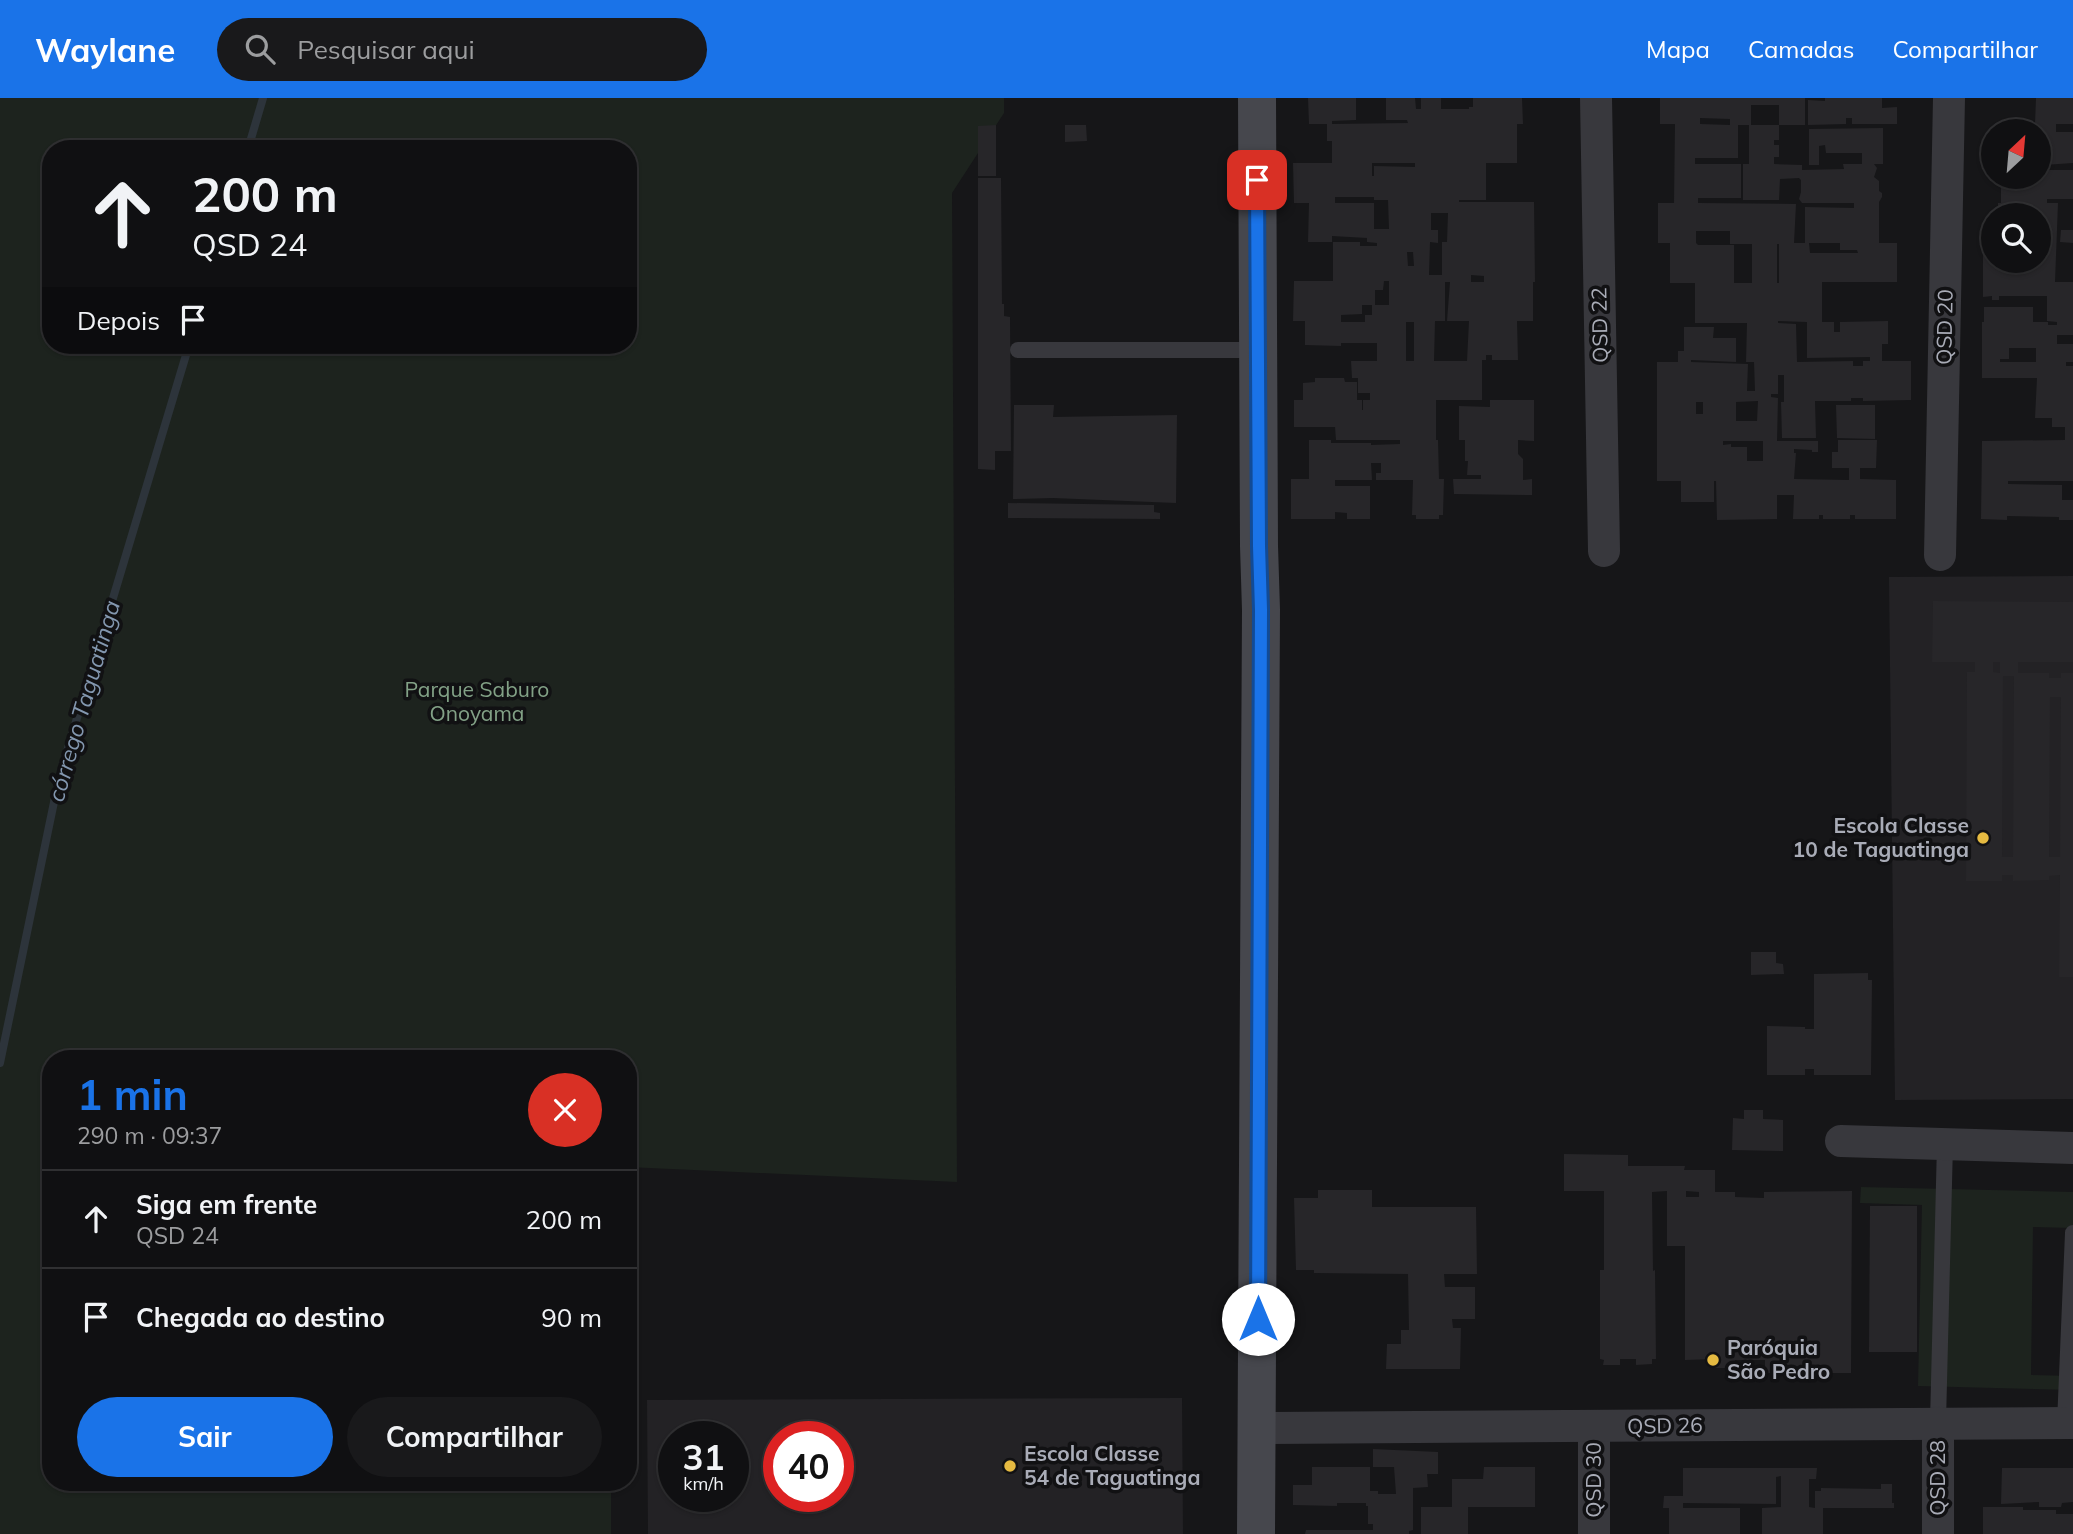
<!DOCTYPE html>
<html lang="pt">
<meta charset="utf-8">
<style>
body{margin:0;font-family:Mulish,sans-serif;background:#19191b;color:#f1f3f6;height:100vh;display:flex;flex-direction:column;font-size:26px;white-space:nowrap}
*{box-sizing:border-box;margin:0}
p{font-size:23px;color:#9c9d9f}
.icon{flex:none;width:38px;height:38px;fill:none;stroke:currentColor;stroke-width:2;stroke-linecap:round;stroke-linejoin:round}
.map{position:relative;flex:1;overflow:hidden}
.drawer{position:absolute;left:42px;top:952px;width:595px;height:441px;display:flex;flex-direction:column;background:#101012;border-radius:28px;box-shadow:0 2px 5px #0004,0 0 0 2px #303032}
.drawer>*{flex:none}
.guide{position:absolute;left:42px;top:42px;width:595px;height:214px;border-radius:28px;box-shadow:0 2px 5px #0004,0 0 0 2px #303032;background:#101012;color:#f1f3f6;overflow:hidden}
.needle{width:46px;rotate:26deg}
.controls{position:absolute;left:1981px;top:21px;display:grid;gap:14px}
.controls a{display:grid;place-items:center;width:70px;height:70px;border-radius:50%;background:#101012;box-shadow:0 2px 5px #0004,0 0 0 2px #303032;font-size:35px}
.speed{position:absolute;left:658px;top:1323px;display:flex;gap:14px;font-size:35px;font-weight:700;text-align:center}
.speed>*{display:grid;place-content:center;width:91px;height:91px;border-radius:50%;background:#101012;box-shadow:0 2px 5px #0004,0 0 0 2px #303032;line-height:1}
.speed small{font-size:18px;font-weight:400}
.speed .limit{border:10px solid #d22;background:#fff;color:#111}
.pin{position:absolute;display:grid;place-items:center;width:60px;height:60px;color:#fff;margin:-30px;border-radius:14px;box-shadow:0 4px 10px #0006}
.me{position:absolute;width:77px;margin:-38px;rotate:0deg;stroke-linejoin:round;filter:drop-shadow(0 0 5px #0008)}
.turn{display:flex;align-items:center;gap:24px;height:147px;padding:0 35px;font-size:32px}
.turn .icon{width:91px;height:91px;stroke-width:2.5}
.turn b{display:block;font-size:49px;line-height:60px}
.then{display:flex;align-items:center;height:66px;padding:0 35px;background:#0003;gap:14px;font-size:26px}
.round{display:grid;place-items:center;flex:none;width:74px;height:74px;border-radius:37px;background:#19191b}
.headline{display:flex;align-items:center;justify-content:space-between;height:119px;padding:0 35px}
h1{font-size:42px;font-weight:700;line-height:52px;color:#1a73e8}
.action{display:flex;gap:14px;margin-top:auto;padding:14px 35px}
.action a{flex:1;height:80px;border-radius:42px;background:#1a73e8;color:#fff;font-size:28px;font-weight:700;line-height:80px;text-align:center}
.action a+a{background:#19191b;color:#f1f3f6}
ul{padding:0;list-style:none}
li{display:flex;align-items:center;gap:21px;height:98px;padding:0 35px;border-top:2px solid #303032}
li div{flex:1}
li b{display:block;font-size:26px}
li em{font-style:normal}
header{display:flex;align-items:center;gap:42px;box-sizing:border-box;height:98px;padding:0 35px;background:#1a73e8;color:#fff}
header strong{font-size:33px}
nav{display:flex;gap:38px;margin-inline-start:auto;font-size:24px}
.search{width:490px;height:63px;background:#19191b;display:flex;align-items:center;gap:18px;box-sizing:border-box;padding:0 24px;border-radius:38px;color:#9c9d9f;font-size:26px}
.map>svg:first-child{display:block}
.built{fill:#232225;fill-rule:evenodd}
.green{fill:#1d231e;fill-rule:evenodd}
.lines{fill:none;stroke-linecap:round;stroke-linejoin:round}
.stream{stroke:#2d343b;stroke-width:8}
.building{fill:#272629;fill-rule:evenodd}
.lane{stroke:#38383d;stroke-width:16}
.street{stroke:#38383d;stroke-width:32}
.secondary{stroke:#46474d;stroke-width:38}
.route-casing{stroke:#114b97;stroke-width:18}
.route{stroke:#1a73e8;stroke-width:12}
.poi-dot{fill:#e5ba41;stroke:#111113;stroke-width:2.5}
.labels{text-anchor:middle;stroke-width:7;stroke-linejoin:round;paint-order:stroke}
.street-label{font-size:21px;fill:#a9acb7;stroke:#111113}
.park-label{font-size:21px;fill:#82a186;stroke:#111113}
.poi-label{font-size:21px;font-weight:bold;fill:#a9acb7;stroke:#111113;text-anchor:start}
.water-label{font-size:23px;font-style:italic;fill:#8397af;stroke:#111113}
</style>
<header>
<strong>Waylane</strong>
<div class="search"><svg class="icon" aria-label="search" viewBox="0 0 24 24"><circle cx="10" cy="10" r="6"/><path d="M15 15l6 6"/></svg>Pesquisar aqui</div>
<nav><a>Mapa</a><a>Camadas</a><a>Compartilhar</a></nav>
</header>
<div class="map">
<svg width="2073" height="1436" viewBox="0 0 2073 1436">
<rect width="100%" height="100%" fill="#161618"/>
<g class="built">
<path d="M2073,478V1001L1895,1002L1889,479Z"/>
<path d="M1182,1300L1183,1436H648L647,1302ZM674,1339H733V1398H674ZM779,1339H838V1398H779Z"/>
</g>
<g class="green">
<path d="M0,0H1004V15L952,95L957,1084L628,1069V961H51V1384H611V1436H0ZM51,51H628V247H51Z"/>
<path d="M1861,1089L2073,1094V1130L2033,1129L2031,1277L2073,1278V1292L1918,1288L1922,1107L1860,1105Z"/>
</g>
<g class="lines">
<g class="stream">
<path d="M248,51L263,0"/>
<path d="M0,965L59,680L189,247"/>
</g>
</g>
<g class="building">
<path d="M1308,0H1356V22L1332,23V26L1408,25L1407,22H1386V0H1415L1416,11H1421V0H1441V11H1469V9H1473V0H1522L1523,26H1517V65H1486V102H1459V104H1534L1535,184H1533V223H1517L1518,262H1492V257H1486V262H1482V302H1436V342H1438L1439,381H1444L1443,417H1439V421H1416V417H1412L1413,382H1376V375H1381V365H1371L1372,382H1335V388H1370V421H1347V415L1335,414V421H1291V381H1309V342H1331V345H1371V347L1400,346V342H1336L1335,329H1294V302H1303V285L1315,284V280H1344L1345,284H1357V302H1362V312H1363V302H1370V295H1358V280H1352L1351,263H1377V245H1341V248L1305,247V223H1293L1294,183H1333V144H1360V148H1377V145L1367,144V140L1332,138V144H1308L1309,105H1294L1293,65H1332V43H1327V26H1309ZM1372,65H1415V69L1374,68V78H1372ZM1335,99H1374V102H1388L1389,131H1374V105H1335ZM1431,115H1448L1447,144H1442V177H1429L1430,144L1438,145V132H1431ZM1407,154H1413L1414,168H1408ZM1471,177L1484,178V184H1471ZM1384,183H1389V207H1375V192H1383ZM1445,184H1450L1447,223H1469L1467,263H1434L1435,223H1445ZM1362,207H1372V217H1365V224H1341V217L1362,216ZM1406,224H1414V263H1406Z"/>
<path d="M1660,0H1805V27H1779V42H1774V47H1779V59H1774V66L1802,67V72L1844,71L1843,66H1862V55H1826L1825,47L1819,48V67H1809V31L1883,30V66H1874L1877,70L1874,79L1879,83V93L1882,95V99L1879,104V145H1897V184H1822V224H1834V234H1840V224L1888,223V246H1882V263H1911V302L1863,303V300H1851V303H1815L1816,340H1782L1781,304H1784V277H1778V296H1771V299L1778,300L1777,343H1818V354H1812V352L1794,351V355H1796L1794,381L1849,382V370H1832V354H1838V342H1877L1876,370H1860V381L1896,382V421H1855V417H1850V421H1823V417H1819V421H1793L1794,397H1777V421L1717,422L1716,383H1714V404H1681V383H1657V264H1678V253H1684V229H1714L1713,240H1736V264L1691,262V264L1748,266L1747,293H1755L1754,264H1746L1747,225H1695V185H1670V145H1658V105H1674L1675,26H1660ZM1751,7H1779V27H1749V66H1743V102H1779L1780,81L1799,80L1801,82V94L1799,101L1802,105H1854V110L1805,109V145H1794L1796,106L1698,105V100H1741V66H1695V60H1738V27H1751ZM1700,20L1730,21V27L1700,26ZM1696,133H1730V146H1752V185H1734V147H1698L1696,145ZM1809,145H1840V152H1857L1858,155H1810ZM1777,146H1779V185H1777ZM1778,223L1807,224V260L1870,259V263H1863V268H1853V263L1797,264L1796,226L1778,225ZM1758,303L1757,323H1736V304ZM1696,304H1703V316H1696ZM1723,343H1763V363H1747V349H1731V346L1723,347Z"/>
<path d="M1825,0H1882V10L1897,9V26H1852V20H1846V26L1808,27V2L1825,3Z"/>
<path d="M2036,0H2073V26H2056V34H2073V65L2044,67L2043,72H2073V101H2047V105H2058L2055,184H2073V237H2057V246H2073V264H2066V268H2073V383H2008V386L2062,387V402H2073V422H2059V419L2007,418V422L1981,421L1982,343L2065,342V329H2052V320H2035L2037,280H1982V224H1984V209H2033V224H2048V227H2057V224L2047,223V198H1999V202H1992V198L1983,199V145H1993V163H2039V117H1998V105H2001V79H2039V33L2037,26H2035ZM2009,250H2036V264H2000V261H2009Z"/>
<path d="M996,27V78H978V28Z"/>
<path d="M1065,27H1086L1087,43L1065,44Z"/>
<path d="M978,80H1001L1002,206H1004V218L1010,219L1011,353H995V372L978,371Z"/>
<path d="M2061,132H2073V145L2060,144Z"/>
<path d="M1490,302H1534V343L1518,342V356L1523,361V382L1532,381V397L1454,396L1453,381H1481V377H1467L1468,363H1465V342H1459V308L1490,309Z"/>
<path d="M1014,307H1054L1053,319L1177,317L1176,405L1053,400L1013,401Z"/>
<path d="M1836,307H1875V341L1837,340Z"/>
<path d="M1008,405L1154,407V414L1160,415V421L1008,420Z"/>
<path d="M1933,503L2073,504V564H2018V575H2049V580H2061V575H2073V879H2059L2060,777L2049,778V782L2013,783V777H2002V783H1966L1967,574H1975V564H1932ZM1993,564H2000V575L1993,574ZM2003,578H2014L2013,759H2002ZM2050,599H2061L2060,759H2049Z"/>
<path d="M1751,854H1776V865L1783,866L1784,876L1751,877Z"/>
<path d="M1868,875V882H1872L1871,977H1814V971H1805V977H1767V928L1805,929V931H1814V876Z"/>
<path d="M1744,1012H1763V1021L1783,1022V1053L1732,1052L1733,1020L1744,1021Z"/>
<path d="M1564,1056L1628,1057V1068H1685L1684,1072H1715V1094H1735V1099L1764,1100V1094L1852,1093L1851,1275H1765V1262H1735V1270H1714V1261L1685,1262V1148H1667V1093L1652,1094L1653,1173L1655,1172L1656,1261H1652V1266L1636,1267V1261H1620V1267H1603L1604,1262L1600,1261V1172H1604V1093H1564ZM1686,1093L1699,1094V1099H1686Z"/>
<path d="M1318,1092H1372V1109H1476L1477,1176H1444L1445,1189H1475V1221H1452L1453,1230H1461L1460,1271H1386L1387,1246H1401V1232H1409L1408,1176L1314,1175V1172H1296L1294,1100H1318Z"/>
<path d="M1870,1108H1917V1254H1869Z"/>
<path d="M1373,1351L1438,1354V1376H1427L1428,1389L1413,1390V1432L1409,1433V1436H1305L1306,1432H1373V1426H1368V1408H1366V1405H1337V1408L1293,1407V1387H1312V1369H1370V1393H1378V1396H1396L1394,1369H1373Z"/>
<path d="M1484,1369H1535V1409H1468V1436H1421V1409H1452V1381H1483Z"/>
<path d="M1683,1370H1817L1816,1381H1809V1409L1815,1410V1393H1821V1390L1881,1391V1386H1892V1405H1894V1410H1823V1436H1762V1410L1781,1409V1378L1776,1379V1406L1683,1405V1410H1740V1436H1669V1410H1663L1664,1398H1683Z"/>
<path d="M2002,1370H2073V1404L2062,1405L2061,1409H2039V1404L2001,1406Z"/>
<path d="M1983,1409H2023V1412H2056V1416H2073V1436H1983Z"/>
</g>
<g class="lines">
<g class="lane">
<path d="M1018,252H1258"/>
<path d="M1938,1324L1945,1046"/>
<path d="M2065,1325L2073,1135"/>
</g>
<g class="street">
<path d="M1596,0L1604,453"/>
<path d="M1940,457L1949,0"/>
<path d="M1841,1043L2073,1050"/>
<path d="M1938,1324V1436"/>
<path d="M1594,1329V1436"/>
<path d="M1257,1330L2073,1325"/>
</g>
<path class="secondary" d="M1256,1436L1261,512L1259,448L1257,0"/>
</g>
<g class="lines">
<g class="route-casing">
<path id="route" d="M1257,82L1259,448L1261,512L1258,1221"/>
</g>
<use href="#route" class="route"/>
</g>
<g class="poi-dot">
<circle cx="1983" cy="740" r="7"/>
<circle cx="1713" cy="1262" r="7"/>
<circle cx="1010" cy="1368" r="7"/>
</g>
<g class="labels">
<g class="street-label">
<text transform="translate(1600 227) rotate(-91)" y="7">QSD 22</text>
<text transform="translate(1945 229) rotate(-89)" y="7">QSD 20</text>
<text transform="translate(1665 1328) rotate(-1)" y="7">QSD 26</text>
<text transform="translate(1938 1380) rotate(-90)" y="7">QSD 28</text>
<text transform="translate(1594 1382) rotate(-90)" y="7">QSD 30</text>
</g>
<g class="park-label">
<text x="477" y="599">Parque Saburo<tspan x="477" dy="24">Onoyama</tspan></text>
</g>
<g class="poi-label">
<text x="1969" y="735" text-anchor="end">Escola Classe<tspan x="1969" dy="24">10 de Taguatinga</tspan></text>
<text x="1727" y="1257">Paróquia<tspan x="1727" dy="24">São Pedro</tspan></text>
<text x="1024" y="1363">Escola Classe<tspan x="1024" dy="24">54 de Taguatinga</tspan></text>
</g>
<g class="water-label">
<text transform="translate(84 603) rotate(-74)" y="8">córrego Taguatinga</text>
</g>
</g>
</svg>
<div class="controls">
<a><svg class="needle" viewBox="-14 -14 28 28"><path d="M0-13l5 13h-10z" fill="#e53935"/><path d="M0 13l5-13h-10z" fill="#9c9d9f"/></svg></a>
<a><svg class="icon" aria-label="search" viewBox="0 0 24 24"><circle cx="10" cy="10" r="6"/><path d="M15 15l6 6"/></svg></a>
</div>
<div class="speed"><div>31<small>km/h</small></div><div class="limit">40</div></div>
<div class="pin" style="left:1257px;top:82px;background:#d93025"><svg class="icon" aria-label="arrive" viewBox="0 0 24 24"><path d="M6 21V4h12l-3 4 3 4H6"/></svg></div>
<svg class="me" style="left:1258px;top:1221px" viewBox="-20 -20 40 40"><circle r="19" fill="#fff"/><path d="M0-13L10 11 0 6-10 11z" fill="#1a73e8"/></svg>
<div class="guide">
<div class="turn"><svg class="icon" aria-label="ahead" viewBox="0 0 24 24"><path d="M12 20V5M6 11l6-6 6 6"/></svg><div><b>200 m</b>QSD 24</div></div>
<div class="then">Depois<svg class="icon" aria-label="arrive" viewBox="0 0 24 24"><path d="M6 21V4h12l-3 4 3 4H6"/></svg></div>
</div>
<section class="drawer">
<div class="headline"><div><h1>1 min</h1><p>290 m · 09:37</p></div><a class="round" style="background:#d93025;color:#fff"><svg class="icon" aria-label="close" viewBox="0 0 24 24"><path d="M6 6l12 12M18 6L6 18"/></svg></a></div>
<ul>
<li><svg class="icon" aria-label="ahead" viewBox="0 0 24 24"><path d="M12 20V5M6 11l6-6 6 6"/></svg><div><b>Siga em frente</b><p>QSD 24</p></div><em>200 m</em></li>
<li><svg class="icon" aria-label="arrive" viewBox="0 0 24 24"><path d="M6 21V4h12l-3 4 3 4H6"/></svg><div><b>Chegada ao destino</b></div><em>90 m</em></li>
</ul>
<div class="action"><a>Sair</a><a>Compartilhar</a></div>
</section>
</div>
